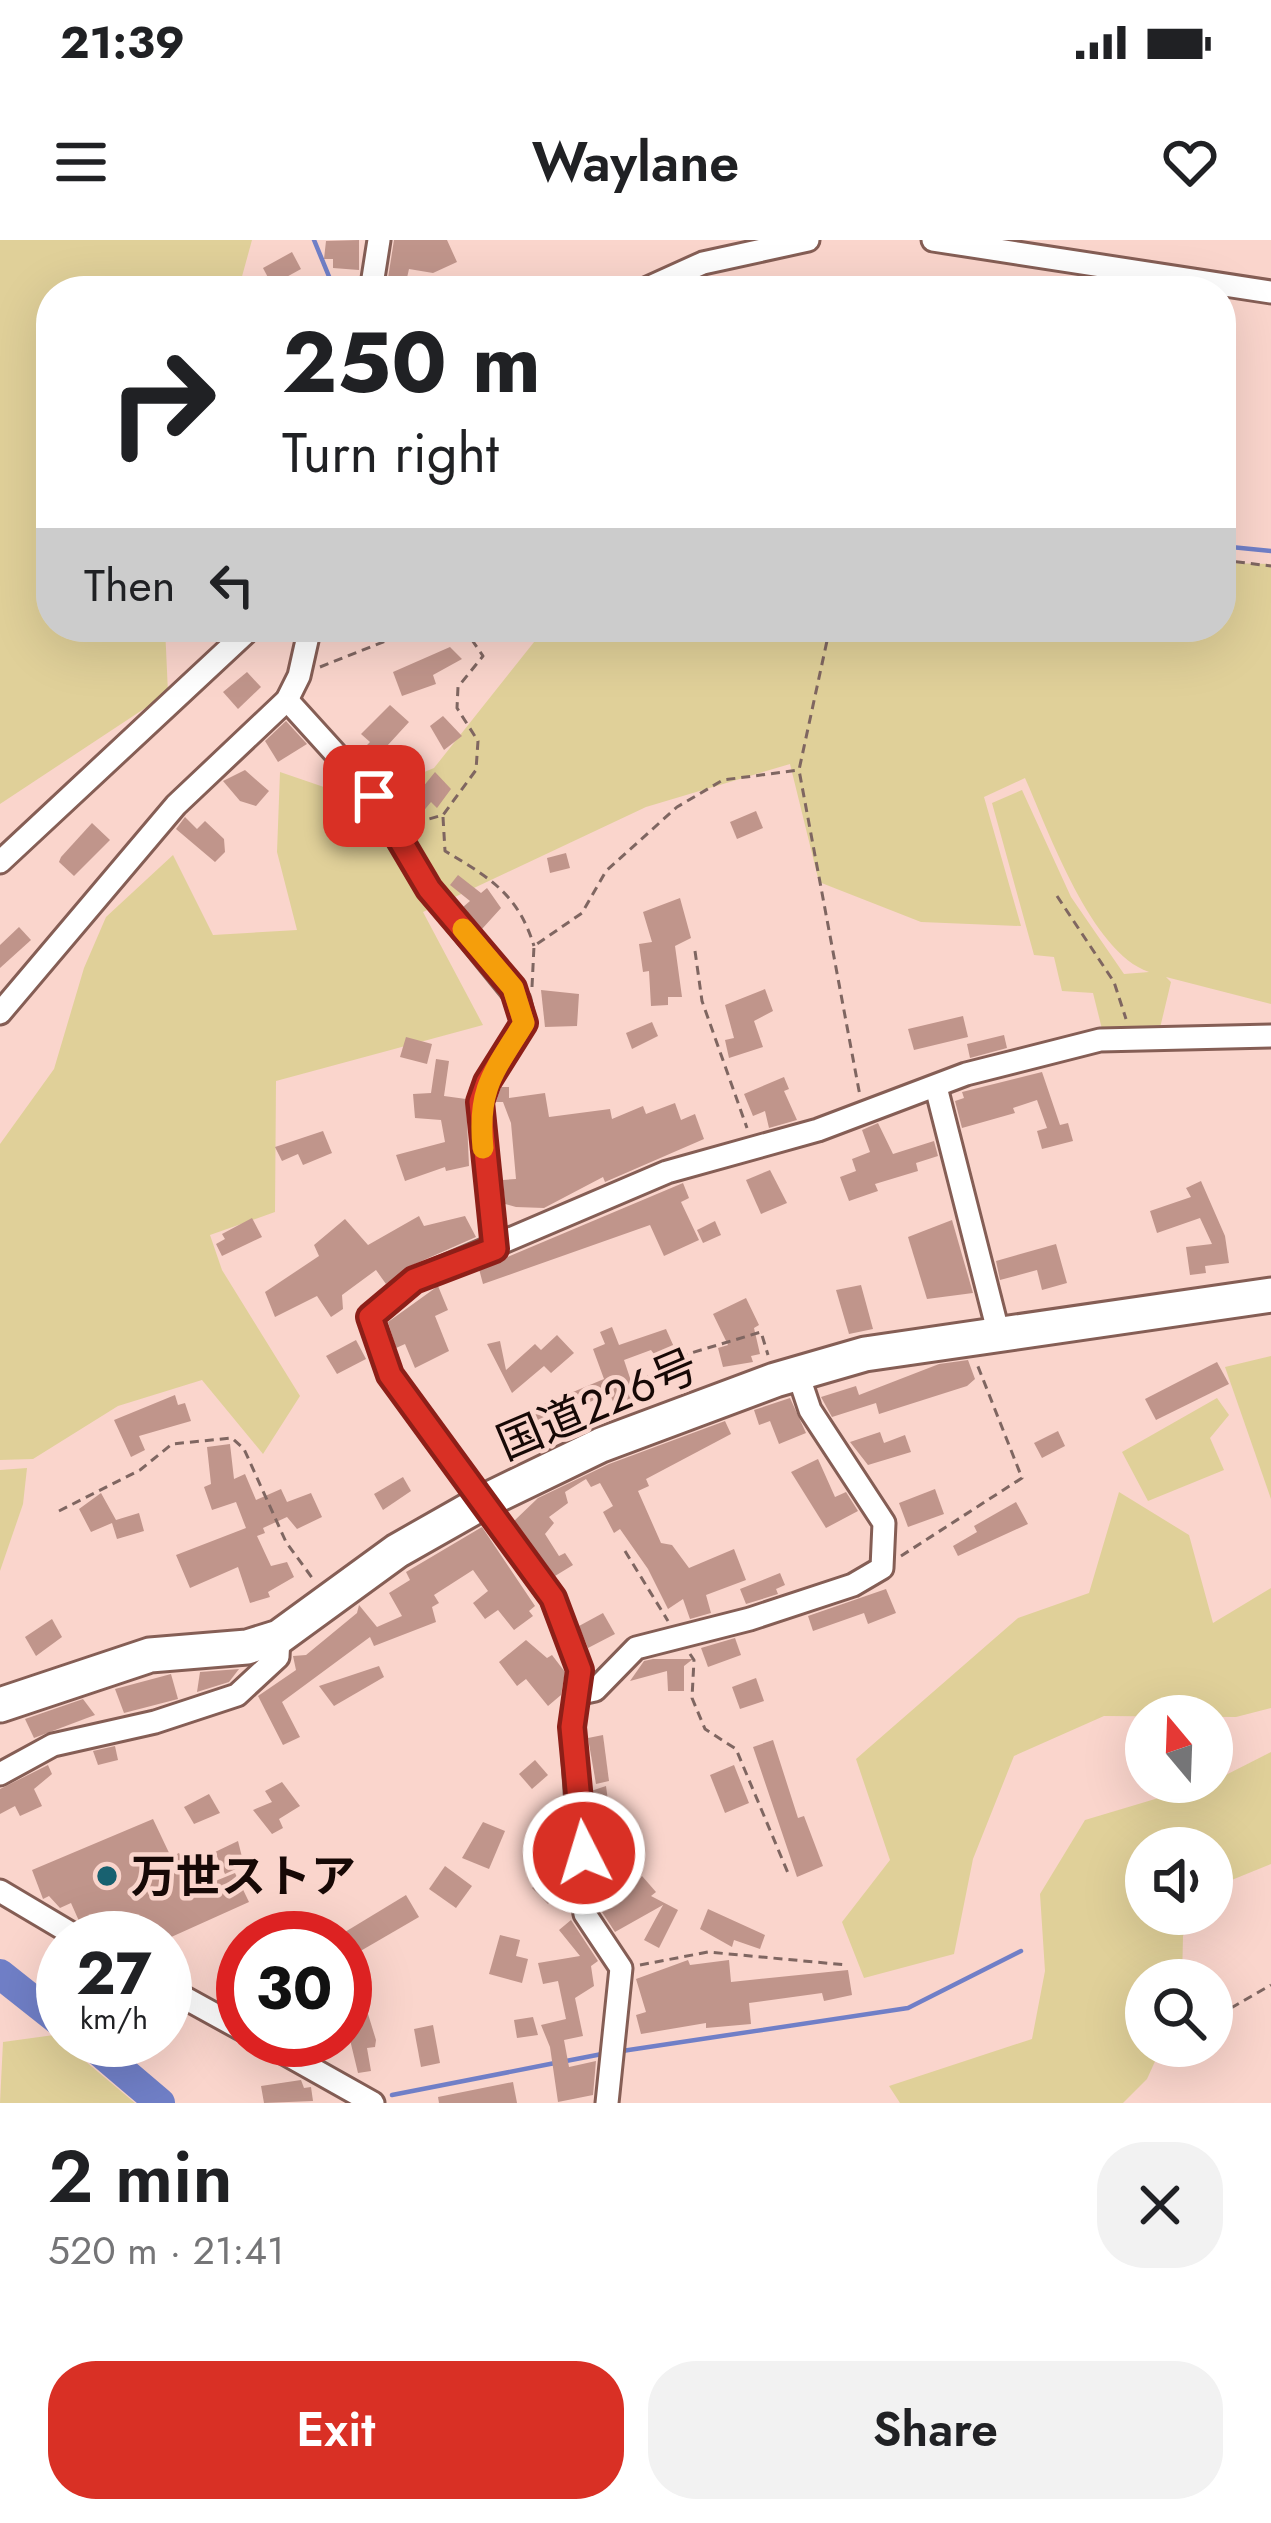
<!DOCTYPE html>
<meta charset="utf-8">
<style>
body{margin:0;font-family:Jost,"Noto Sans JP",sans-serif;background:#f2f2f2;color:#202124;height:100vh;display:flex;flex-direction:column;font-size:45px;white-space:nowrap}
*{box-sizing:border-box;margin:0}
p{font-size:39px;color:#757577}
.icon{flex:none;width:66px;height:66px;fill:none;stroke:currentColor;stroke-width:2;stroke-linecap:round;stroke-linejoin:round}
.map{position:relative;height:1863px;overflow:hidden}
.side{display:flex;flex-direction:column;background:#fff;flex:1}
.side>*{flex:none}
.top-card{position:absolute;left:36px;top:36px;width:1200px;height:366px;border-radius:48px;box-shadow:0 12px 48px #0002;background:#fff;color:#202124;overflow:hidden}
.needle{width:78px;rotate:341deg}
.buttons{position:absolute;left:1125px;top:1455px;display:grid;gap:24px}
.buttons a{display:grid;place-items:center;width:108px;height:108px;border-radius:50%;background:#fff;box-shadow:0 12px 48px #0002;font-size:60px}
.speed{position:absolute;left:36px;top:1671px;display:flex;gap:24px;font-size:60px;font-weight:700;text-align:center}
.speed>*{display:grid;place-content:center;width:156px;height:156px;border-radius:50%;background:#fff;box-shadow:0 12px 48px #0002;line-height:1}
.speed small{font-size:30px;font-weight:400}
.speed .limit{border:18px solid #d22;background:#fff;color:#111}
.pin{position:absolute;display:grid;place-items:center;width:102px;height:102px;color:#fff;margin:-51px;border-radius:24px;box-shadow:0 6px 18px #0006}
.me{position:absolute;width:132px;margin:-66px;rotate:355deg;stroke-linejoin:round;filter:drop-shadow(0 0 9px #0008)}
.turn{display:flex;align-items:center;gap:42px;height:252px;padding:0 48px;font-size:54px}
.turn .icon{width:156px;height:156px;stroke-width:2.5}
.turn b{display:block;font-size:84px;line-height:102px}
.then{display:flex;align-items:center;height:114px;padding:0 48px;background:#0003;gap:24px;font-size:45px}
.round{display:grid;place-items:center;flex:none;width:126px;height:126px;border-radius:48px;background:#f2f2f2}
.overview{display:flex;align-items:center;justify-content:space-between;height:204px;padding:0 48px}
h1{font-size:72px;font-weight:600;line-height:90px}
.action{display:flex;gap:24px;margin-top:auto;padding:24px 48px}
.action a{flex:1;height:138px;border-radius:48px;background:#d93025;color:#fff;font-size:48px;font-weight:600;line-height:138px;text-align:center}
.action a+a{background:#f2f2f2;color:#202124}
.status{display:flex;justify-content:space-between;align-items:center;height:84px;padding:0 60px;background:#fff;direction:ltr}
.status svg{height:33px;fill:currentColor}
header{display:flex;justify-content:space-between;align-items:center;height:156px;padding:0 48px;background:#fff;font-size:54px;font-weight:600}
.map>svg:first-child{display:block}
.green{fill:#e0d099}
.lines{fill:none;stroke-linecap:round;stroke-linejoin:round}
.stream{stroke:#707fc7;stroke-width:4.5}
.river{stroke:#707fc7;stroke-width:30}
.building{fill:#c0958b}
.minor-casing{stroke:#855e55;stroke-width:27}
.highway-casing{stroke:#855e55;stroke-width:39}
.path{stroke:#7f6661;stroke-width:3;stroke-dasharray:9 6;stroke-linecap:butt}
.minor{stroke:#fff;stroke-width:21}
.highway{stroke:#fff;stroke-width:33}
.route-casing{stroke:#8d1f18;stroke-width:30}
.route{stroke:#d93025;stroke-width:21}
.slow{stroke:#f59e0b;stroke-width:21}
.poi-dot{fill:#186170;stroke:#fad5cc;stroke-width:4.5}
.labels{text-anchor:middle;stroke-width:9;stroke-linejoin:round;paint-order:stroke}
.street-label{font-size:45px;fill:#170906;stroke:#fad5cc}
.poi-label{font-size:45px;font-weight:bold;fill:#170906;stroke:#fad5cc;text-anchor:start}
</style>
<div class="status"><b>21:39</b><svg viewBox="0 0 49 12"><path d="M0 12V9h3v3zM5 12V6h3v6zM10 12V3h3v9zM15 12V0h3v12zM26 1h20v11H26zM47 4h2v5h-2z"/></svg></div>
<header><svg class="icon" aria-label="menu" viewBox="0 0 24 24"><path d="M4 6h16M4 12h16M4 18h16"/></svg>Waylane<svg class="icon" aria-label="heart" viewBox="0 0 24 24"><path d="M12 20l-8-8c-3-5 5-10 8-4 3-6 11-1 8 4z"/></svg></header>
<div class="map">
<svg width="1271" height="1863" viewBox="0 0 1271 1863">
<rect width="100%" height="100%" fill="#fad5cc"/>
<g class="green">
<path d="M0,0H252L238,51H51V387H165L168,453L0,564Z"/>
<path d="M1221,323L1271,324V764L1166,737L1171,742L1160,788L1104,797L1093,753L1062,751L1054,717L1034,715L992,563L1022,550L1071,657L1124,734L1149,732C1091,712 1049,592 1025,538L984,557L1021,686L921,682L819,642L790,524L646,567L423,672L483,785L276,841L275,972L210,995L222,1030L300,1156L263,1214L202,1140L118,1166L33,1219L0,1220V904L54,829L84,728L106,677L173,615L213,695L297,690L277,612L280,532L359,559L434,528L546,387H1221Z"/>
<path d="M1271,1116V1259L1225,1127Z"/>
<path d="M1217,1158L1229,1175L1210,1198L1224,1230L1148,1261L1122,1212Z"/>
<path d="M27,1228L23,1264L0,1331V1230Z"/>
<path d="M1119,1252L1189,1295L1213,1383L1271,1348V1468L1236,1477L1104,1476L1014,1516L973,1619L954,1714L864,1738L842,1682L890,1620L856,1519L1018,1378L1089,1353Z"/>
<path d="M1271,1512V1624L1212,1648V1608H1146V1674H1193L1183,1696L1182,1740H1146V1806H1162L1147,1839L1123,1863H900L889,1846L1032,1799L1045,1731L1040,1654L1085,1580L1212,1542Z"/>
<path d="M54,1795L135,1863H0L3,1802Z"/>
</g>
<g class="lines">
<g class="stream">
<path d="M314,0L335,51"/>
<path d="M1221,306L1271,311"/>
<path d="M622,1811L908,1768L1021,1711"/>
<path d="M566,1821L602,1814"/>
<path d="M392,1855L555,1823"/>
</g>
<g class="river">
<path d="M0,1734L63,1784"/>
<path d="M86,1800L160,1863"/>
</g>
</g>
<g class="building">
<path d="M359,0V30L333,28V19H324L326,1Z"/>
<path d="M394,0H447L457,22L433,33L409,29L404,51H386Z"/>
<path d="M292,12L301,29L272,45L263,28Z"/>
<path d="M450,407L462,419L433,435L436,444L402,456L393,432Z"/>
<path d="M247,432L261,447L238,469L223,452Z"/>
<path d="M390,465L409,482L376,518L364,508L370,502L361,494Z"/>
<path d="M443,476L462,496L444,510L430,486Z"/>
<path d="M286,481L307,504L278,522L265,501Z"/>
<path d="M380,517L398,541L387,549L368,527Z"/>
<path d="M245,530L269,551L256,566L240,561L223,541Z"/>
<path d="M435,532L451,549L437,568L431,562L421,574L410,563Z"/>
<path d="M756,571L763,588L737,599L730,582Z"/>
<path d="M185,577L197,589L205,581L224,599L225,612L215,622L176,589Z"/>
<path d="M92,583L110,600L74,636L59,622L61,617Z"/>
<path d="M566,613L570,628L550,633L547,618Z"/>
<path d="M458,635L481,653L487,648L501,668L482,689L463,667L470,661L450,645Z"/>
<path d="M680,658L691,698L675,706L682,757H668V765L651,766L649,731L643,732L639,704L652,702L643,672Z"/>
<path d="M19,687L31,700L0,728V705Z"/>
<path d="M765,749L773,771L754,781L763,807L729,818L725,800L734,798L725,765Z"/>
<path d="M541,750L579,754L577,786L545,787Z"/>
<path d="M963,776L968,797L914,810L908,789Z"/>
<path d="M652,782L658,796L632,809L626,793Z"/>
<path d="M1004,795L1007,808L970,818L967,804Z"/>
<path d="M406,797L432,804L427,824L400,817Z"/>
<path d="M436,819L449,821L444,856L466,859L469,926L446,931L445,927L405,941L396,915L445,902L441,880L415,878L413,854L431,853Z"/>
<path d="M1042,832L1060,885L1068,883L1073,901L1042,909L1037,891L1047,888L1037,860L1013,868L1015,873L962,888L955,861L964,858L962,852Z"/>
<path d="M784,837L789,849L784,851L797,880L769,888L765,871L753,876L744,854Z"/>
<path d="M509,847V858L545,853L549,877L610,869L612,879L643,866L646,874L675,863L681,880L695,874L704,899L605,942L603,937L544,968L516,967L505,964L503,940L516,939L511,883L503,862H496L501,847Z"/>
<path d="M878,883L893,914L934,901L938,916L916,923L918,931L875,944L878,951L849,961L840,937L856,931L852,919L870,912L862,890Z"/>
<path d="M323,891L332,913L303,925L298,914L282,921L275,907Z"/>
<path d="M770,930L787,963L761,974L746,940Z"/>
<path d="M1201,941L1225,996L1229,1023L1205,1026L1206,1033L1190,1035L1186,1007L1212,1004L1200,978L1157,993L1150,971L1191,957L1186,948Z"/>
<path d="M683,943L689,958L681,962L699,1000L664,1016L650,985L483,1044L479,1029Z"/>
<path d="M419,976L424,986L465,976L476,997L408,1027L386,1044L376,1030L342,1055L343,1069L331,1077L317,1056L275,1077L265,1052L319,1016L314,1005L345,979L368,1005Z"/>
<path d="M252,978L262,997L222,1016L216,1004L225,999L222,994Z"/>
<path d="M952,980L973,1053L927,1059L908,997Z"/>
<path d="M715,981L721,995L703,1003L697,990Z"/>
<path d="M1056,1004L1067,1043L1042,1050L1037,1030L1000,1040L996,1021Z"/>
<path d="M861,1045L873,1089L849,1094L836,1050Z"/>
<path d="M438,1046L448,1070L435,1076L449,1111L415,1128L405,1104L396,1108L388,1082Z"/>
<path d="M746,1058L759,1085L754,1088L760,1114L751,1116L753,1122L723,1127L718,1108L728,1105L713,1074Z"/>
<path d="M612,1087L619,1105L666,1089L678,1116L662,1125L651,1110L624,1120L638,1162L617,1171L609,1152L539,1189L530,1170L604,1139L593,1109L605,1104L600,1092Z"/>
<path d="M557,1095L574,1113L551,1133L544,1126L512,1153L487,1104L500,1101L506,1130L535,1104L541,1110Z"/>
<path d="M356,1100L366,1119L337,1134L326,1116Z"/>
<path d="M968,1120L975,1139L967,1146L879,1174L876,1163L832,1177L821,1157L856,1146L859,1155L939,1124Z"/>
<path d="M1217,1122L1229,1144L1156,1180L1145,1159Z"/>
<path d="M175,1155L178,1165L185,1163L191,1181L139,1196L145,1210L131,1217L114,1180Z"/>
<path d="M790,1158L806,1193L779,1204L770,1181L759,1185L754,1170Z"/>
<path d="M725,1181L731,1194L646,1239L649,1246L638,1251L661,1303L672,1305L689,1328L734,1309L746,1340L706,1355L711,1373L690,1379L683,1359L668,1369L648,1329L620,1289L614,1293L603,1272L613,1266L600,1243L591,1247L586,1239L565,1252L568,1263L549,1277L554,1283L545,1294L559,1316L565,1313L573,1325L555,1336L514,1281L538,1258L609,1224Z"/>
<path d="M1058,1191L1065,1206L1042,1218L1034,1203Z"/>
<path d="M880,1192L884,1203L905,1195L911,1212L868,1225L850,1202Z"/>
<path d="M230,1204L234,1239L245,1234L256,1260L281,1249L287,1262L311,1253L322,1277L297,1289L287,1277L263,1288L265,1293L257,1296L271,1326L287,1322L294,1337L268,1352L270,1357L250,1363L238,1327L190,1348L176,1315L246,1288L236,1262L212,1270L204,1247L211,1244L207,1207Z"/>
<path d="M818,1219L835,1257L846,1252L858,1271L826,1288L791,1232Z"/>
<path d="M403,1237L411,1251L383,1270L374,1254Z"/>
<path d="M935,1249L944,1274L908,1287L899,1263Z"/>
<path d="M101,1253L116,1280L139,1273L144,1291L117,1299L112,1283L91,1292L79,1269Z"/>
<path d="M1016,1262L1028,1284L958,1316L953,1306L977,1292L974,1286Z"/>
<path d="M482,1287L535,1366L529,1371L533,1376L514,1390L498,1370L485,1379L473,1363L488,1351L473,1330L434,1355L439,1363L432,1367L436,1382L374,1406L370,1397L282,1462L300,1497L283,1505L258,1456L296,1430L293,1416L306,1415L357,1373L359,1365L377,1387L402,1376L389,1353L410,1340L406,1332Z"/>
<path d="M780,1333L785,1345L776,1349L778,1354L746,1364L740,1349Z"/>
<path d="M886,1349L896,1373L868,1384L864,1373L813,1391L808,1376Z"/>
<path d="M603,1373L615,1394L588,1408L579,1386Z"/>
<path d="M52,1379L62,1397L36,1416L25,1397Z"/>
<path d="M735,1398L741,1415L708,1427L701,1408Z"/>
<path d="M526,1400L547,1418L552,1415L565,1432L561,1455L548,1466L526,1439L517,1446L499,1422Z"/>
<path d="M653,1419H693L684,1426V1451H668L667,1431L630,1441L644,1421Z"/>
<path d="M379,1426L384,1437L334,1466L319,1446Z"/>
<path d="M239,1429L229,1442L197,1452L200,1432Z"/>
<path d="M171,1434L178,1459L124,1473L115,1449Z"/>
<path d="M756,1438L764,1461L740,1469L732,1447Z"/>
<path d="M83,1459L95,1475L34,1498L25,1479Z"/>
<path d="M603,1495L609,1541L596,1544L588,1498Z"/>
<path d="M773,1500L798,1578L804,1576L823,1626L797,1637L753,1507Z"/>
<path d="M115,1506L118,1520L98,1525L93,1511Z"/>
<path d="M535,1520L548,1535L532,1549L519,1534Z"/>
<path d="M48,1525L52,1534L34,1549L42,1566L20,1576L15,1566L0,1574V1549Z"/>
<path d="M734,1525L749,1563L725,1573L710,1535Z"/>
<path d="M282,1542L300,1566L279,1579L283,1588L272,1594L253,1570L272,1562L265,1551Z"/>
<path d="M606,1546L612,1591L598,1595L591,1551Z"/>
<path d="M209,1554L220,1573L194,1584L184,1567Z"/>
<path d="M153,1579L171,1617L179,1613L196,1649L235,1633L249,1662L169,1698H111L91,1678L79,1681L71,1663L60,1668L49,1656L43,1659L32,1630Z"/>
<path d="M483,1582L505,1591L489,1629L462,1618Z"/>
<path d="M238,1601L244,1625L225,1634L215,1612Z"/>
<path d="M445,1626L472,1646L456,1668L429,1649Z"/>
<path d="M550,1631L566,1647L548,1664L532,1648Z"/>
<path d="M642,1636L656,1652L651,1656L678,1670L659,1708L644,1700L663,1665L615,1692L602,1672L622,1661Z"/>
<path d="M406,1655L419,1677L345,1720V1692Z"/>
<path d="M708,1669L765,1695L760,1709L734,1700L732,1707L700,1689Z"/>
<path d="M571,1680L598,1721L591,1726L594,1746L575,1758L583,1796L564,1800L569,1827L596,1821L593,1855L558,1862L550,1807L541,1785L566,1779L558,1741L543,1744L538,1723L580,1716L559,1690Z"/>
<path d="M500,1695L520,1700L516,1716L528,1719L522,1743L489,1734Z"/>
<path d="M688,1720L690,1725L729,1720L731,1742L848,1730L852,1755L824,1761L822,1753L749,1763L751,1784L706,1788V1783L641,1794L636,1775L646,1772L636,1739Z"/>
<path d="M243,1726V1766L233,1746L225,1750L219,1738Z"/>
<path d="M368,1774L376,1800L375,1807L367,1808L371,1831L358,1833L345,1779Z"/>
<path d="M533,1777L538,1795L517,1798L514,1780Z"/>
<path d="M433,1785L440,1823L421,1827L414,1789Z"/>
<path d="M301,1840L304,1848L311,1847L313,1861L264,1863L261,1846Z"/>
<path d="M513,1842L517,1863H439L438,1857Z"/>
</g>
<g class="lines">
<g class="minor-casing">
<g id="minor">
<path d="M933,0L1271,52"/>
<path d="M371,51L379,0"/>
<path d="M641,51L703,23L808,0"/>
<path d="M287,460L374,556L429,649L519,760L524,783L487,842L480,862L495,1009"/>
<path d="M0,622L252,387"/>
<path d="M0,773L176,565L287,460L299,436L310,387"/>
<path d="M936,847L999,1095"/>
<path d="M581,1453L595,1450L636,1408L750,1379L853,1345L882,1328L884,1283L810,1170L798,1134"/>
<path d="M0,1534L53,1505L155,1482L237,1455L278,1417L279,1397"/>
<path d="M0,1651L79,1698"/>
<path d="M165,1747L243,1790"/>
<path d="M261,1800L373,1863"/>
<path d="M607,1863L621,1728L585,1674L583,1662L572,1487L580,1430L552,1358L390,1135L370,1077L414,1040L667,932L818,890L966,834L1100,800L1271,796"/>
</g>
</g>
<g class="highway-casing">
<path id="highway" d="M0,1465L150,1415L247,1407L279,1397L397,1311L485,1261L601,1205L775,1140L865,1114L1271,1055"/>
</g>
<g class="path">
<path d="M1221,320L1271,326"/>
<path d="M830,387L799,530L860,856"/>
<path d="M320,427L421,387"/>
<path d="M443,577L445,611C490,638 518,654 534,706"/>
<path d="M415,583L443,575L476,530L478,501L457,468L458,447L483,416L463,387"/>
<path d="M1057,656L1114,742L1126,779"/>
<path d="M695,711L702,761L747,888"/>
<path d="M532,747L534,706L582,673L606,631L677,567L723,540L799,530"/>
<path d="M650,1158L645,1139L681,1116L761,1092L768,1115"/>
<path d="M59,1271L140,1230L172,1204L232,1198L244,1209L286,1302L313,1339"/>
<path d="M625,1311L668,1381"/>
<path d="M901,1316L1022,1238L977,1124"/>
<path d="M690,1414L694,1420L692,1458L705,1489L736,1509L788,1633"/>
<path d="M640,1725L708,1712L847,1725"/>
<path d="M1231,1768L1271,1745"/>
</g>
<use href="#minor" class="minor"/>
<use href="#highway" class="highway"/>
</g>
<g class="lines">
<g class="route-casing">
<path id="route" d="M374,556L429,649L513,748L524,783L487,842L480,862L495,1009L414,1040L370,1077L390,1135L553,1358L580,1430L572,1487L584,1613"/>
</g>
<use href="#route" class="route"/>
<path class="slow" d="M463,689L513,748L524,783C494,832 477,848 483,908"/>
</g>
<circle class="poi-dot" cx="107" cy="1636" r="12"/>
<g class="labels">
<g class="street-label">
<text transform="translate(597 1164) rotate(-23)" y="16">国道226号</text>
</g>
<g class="poi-label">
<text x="131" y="1652">万世ストア</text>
</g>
</g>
</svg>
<div class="buttons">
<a><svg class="needle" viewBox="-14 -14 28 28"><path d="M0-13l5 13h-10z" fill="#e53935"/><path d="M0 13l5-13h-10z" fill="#757577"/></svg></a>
<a><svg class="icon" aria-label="sound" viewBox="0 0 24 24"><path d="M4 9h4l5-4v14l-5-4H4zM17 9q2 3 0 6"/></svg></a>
<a><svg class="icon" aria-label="search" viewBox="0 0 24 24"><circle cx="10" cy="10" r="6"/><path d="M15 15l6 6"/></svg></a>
</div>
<div class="speed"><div>27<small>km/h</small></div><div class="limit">30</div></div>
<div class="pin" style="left:374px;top:556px;background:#d93025"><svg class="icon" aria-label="arrive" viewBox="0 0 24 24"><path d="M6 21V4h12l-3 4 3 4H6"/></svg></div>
<svg class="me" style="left:584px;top:1613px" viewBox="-20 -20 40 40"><circle r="17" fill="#d93025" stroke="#fff" stroke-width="3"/><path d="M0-11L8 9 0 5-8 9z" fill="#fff"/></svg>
<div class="top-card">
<div class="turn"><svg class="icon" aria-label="right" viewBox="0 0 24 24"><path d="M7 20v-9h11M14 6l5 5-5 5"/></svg><div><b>250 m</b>Turn right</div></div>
<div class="then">Then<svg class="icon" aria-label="left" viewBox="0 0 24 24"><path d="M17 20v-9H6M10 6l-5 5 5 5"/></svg></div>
</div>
</div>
<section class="side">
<div class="overview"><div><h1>2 min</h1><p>520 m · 21:41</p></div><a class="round"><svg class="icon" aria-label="close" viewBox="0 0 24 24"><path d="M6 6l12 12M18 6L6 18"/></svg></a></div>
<div class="action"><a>Exit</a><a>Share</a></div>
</section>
